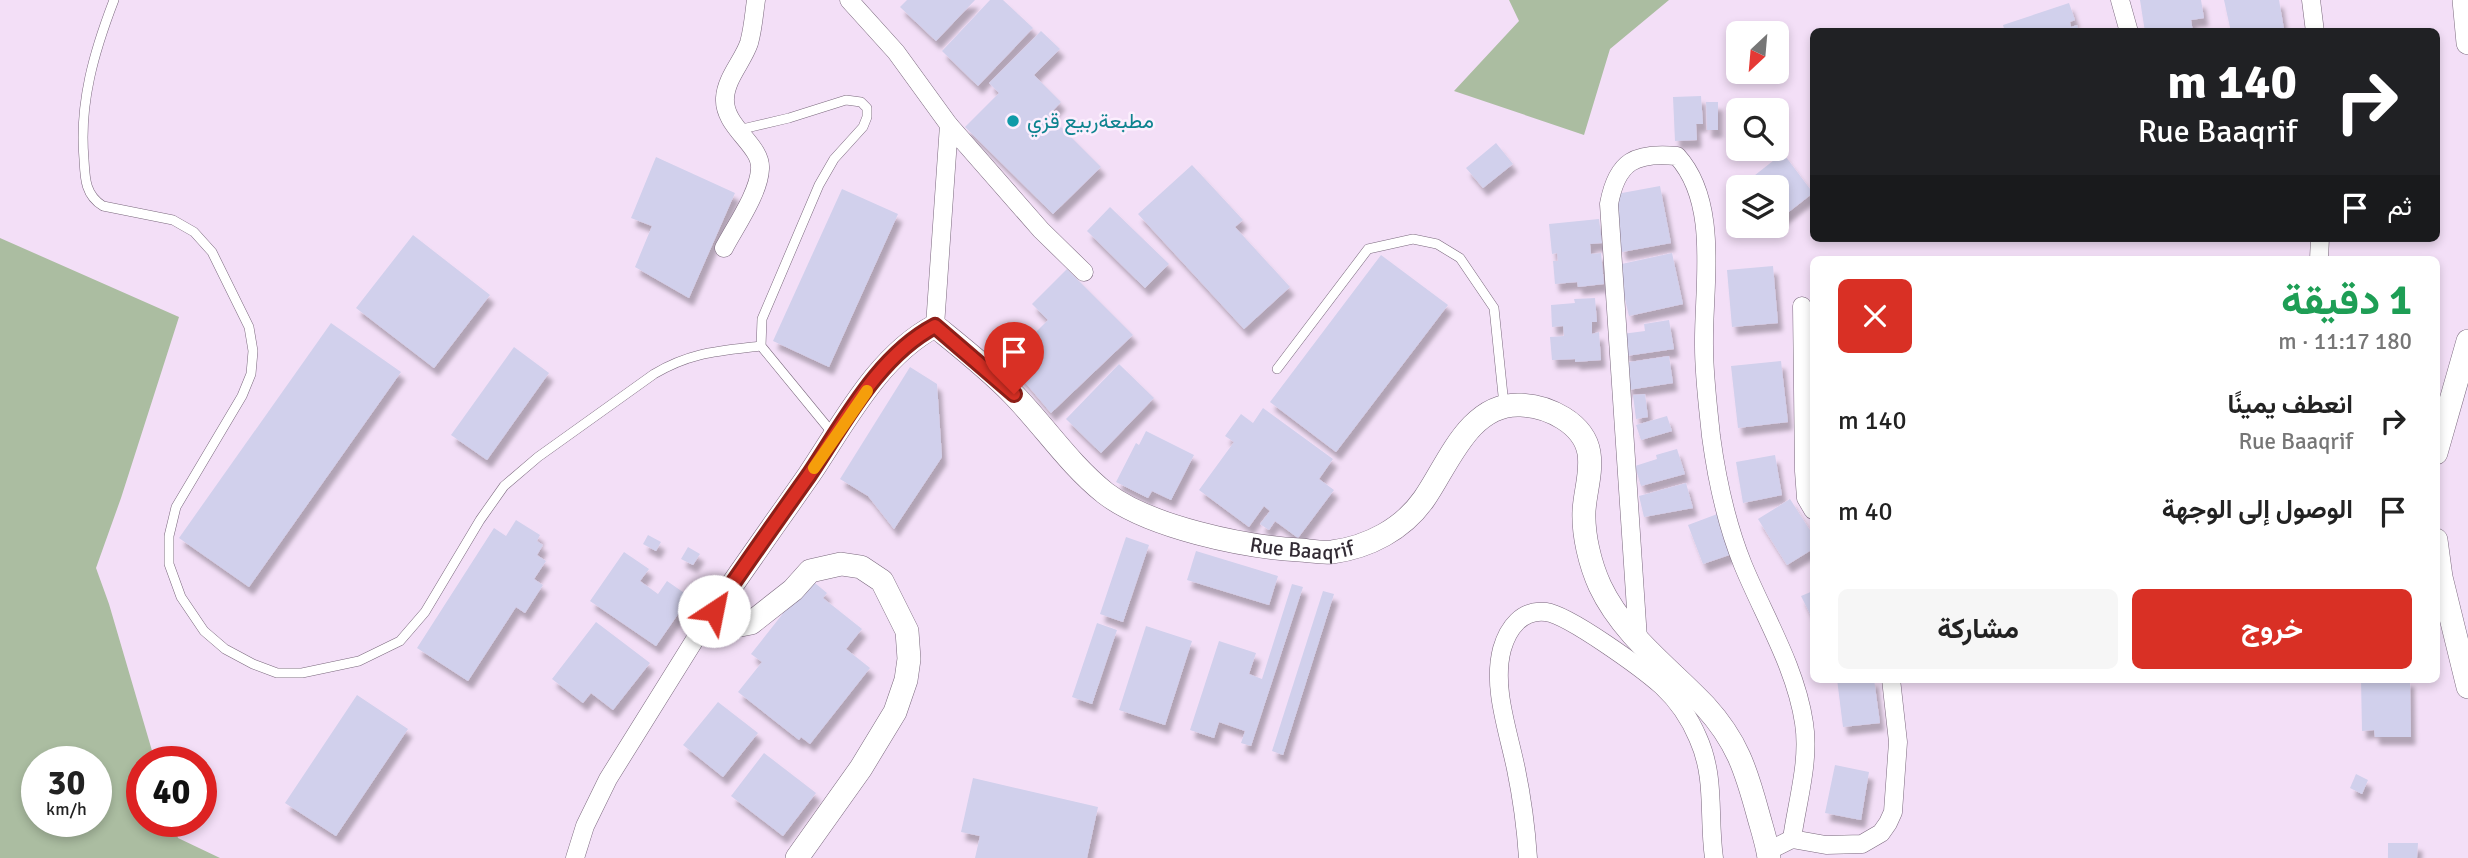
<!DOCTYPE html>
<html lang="ar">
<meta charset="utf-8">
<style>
body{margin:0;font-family:Signika,Vazirmatn,sans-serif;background:#f6f6f6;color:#222;direction:rtl;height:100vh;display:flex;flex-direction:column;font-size:26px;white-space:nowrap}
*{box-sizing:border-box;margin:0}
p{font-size:23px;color:#767676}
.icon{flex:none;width:38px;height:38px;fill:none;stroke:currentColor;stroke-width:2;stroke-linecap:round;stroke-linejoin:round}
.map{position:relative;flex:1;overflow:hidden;direction:ltr}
.side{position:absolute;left:1810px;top:256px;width:630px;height:427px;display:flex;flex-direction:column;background:#fff;border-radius:10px;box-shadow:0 4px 10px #0003;direction:rtl}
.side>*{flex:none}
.hud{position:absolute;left:1810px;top:28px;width:630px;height:214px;border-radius:10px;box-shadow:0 4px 10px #0003;direction:rtl;background:#202124;color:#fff;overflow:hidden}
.needle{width:46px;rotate:206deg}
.tools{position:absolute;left:1726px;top:21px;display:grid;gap:14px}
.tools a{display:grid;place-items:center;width:63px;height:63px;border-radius:10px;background:#fff;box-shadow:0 4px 10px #0003;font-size:35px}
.speed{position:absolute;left:21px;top:746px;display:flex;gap:14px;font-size:35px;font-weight:700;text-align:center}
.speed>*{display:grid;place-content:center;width:91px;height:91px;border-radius:50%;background:#fff;box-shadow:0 4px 10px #0003;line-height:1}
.speed small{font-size:18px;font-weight:400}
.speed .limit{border:10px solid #d22;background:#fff;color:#111}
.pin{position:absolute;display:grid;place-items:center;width:60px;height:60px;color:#fff;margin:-72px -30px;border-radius:50% 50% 50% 0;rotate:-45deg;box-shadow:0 0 7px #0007}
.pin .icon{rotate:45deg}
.me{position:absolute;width:77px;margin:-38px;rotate:34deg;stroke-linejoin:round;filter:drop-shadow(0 0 5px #0008)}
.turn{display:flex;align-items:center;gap:24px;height:147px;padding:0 28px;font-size:32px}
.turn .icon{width:91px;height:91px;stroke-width:2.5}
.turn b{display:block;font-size:49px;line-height:60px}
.then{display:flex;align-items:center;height:66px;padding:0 28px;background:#0003;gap:14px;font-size:26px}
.round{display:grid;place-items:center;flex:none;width:74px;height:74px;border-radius:10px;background:#f6f6f6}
.headline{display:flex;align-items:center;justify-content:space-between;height:119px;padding:0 28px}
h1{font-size:42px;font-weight:700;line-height:52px;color:#1e9e55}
.cta{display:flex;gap:14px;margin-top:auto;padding:14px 28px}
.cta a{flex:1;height:80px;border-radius:10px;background:#d93025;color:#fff;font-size:28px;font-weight:700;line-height:80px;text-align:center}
.cta a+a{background:#f6f6f6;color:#222}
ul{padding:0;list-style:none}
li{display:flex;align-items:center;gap:21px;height:91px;padding:0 28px}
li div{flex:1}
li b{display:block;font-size:26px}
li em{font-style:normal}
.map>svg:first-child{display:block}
.forest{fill:#abbda1;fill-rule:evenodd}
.building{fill:#d1d0ec;filter:url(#shadow)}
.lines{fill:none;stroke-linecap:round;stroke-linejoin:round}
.service-casing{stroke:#7a687d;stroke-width:10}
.minor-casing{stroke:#7a687d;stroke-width:19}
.tertiary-casing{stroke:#7a687d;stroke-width:24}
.service{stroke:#fff;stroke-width:9}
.minor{stroke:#fff;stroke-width:18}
.tertiary{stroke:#fff;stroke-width:23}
.route-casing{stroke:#8d1f18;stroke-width:18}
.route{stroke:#d93025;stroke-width:12}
.slow{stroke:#f59e0b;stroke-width:12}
.culture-dot{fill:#0f9aa8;stroke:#fceffe;stroke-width:2.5}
.labels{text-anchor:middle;stroke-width:5;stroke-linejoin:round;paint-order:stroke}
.culture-label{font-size:21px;fill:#0d838f;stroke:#fceffe;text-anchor:start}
.street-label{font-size:21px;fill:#322b34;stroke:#fceffe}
</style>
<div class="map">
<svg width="2468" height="858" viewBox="0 0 2468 858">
<defs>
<filter id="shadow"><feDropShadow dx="4.5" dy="8" stdDeviation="2" flood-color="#0004"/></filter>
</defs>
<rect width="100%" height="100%" fill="#f3dff7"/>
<g class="forest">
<path d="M1509,0H1669L1610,49L1584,135L1454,91L1519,21Z"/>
<path d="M0,238L179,317L121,498L96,568L109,604L155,761H142V821H173L178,838L220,858H0ZM37,761H96V821H37Z"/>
</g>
<g class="building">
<path d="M907,0H975L936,41L900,7Z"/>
<path d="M990,0H1003L1033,28L978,86L942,51Z"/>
<path d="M2140,0H2201L2204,18L2191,20L2193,32H2145Z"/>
<path d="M2224,0H2279L2284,29L2275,32H2231Z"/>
<path d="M2069,3L2075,20L2070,22L2071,27L2077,25L2079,32H2005L2003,25Z"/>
<path d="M1041,31L1060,49L1034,75L1061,102L1049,115L1101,167L1053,214L965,127L999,93L989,83Z"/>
<path d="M1701,96L1703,124H1696L1697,140L1675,141L1673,97Z"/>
<path d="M1706,102H1718V130H1707Z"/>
<path d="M1496,143L1513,164L1483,188L1466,168Z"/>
<path d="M1783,153L1813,193L1776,222V187H1749L1745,183Z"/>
<path d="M656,157L735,193L689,298L635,267L652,226L631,218Z"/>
<path d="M1192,165L1243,220L1235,227L1290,287L1244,329L1138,214Z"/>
<path d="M1660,186L1671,243L1622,252L1611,195Z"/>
<path d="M842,189L898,214L829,367L773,341Z"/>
<path d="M1110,207L1169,264L1145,288L1087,231Z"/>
<path d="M1599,219L1602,243L1590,244L1591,254L1601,253L1604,284L1578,287L1577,282L1555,284L1553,261H1558L1557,253L1552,254L1549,224Z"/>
<path d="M413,235L490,295L434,368L356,308Z"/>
<path d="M1672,253L1683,304L1629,316L1617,265Z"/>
<path d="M1381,255L1448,305L1336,452L1270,402Z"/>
<path d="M1773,266L1778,323L1732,327L1727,270Z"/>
<path d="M1067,269L1133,335L1051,413L1007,361L1048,320L1032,304Z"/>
<path d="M1595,298L1597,322H1592V334L1599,332L1601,360L1575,362V359L1552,360L1550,337L1564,336L1563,326L1552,327L1551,305L1575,303L1574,299Z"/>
<path d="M1669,320L1674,349L1626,356L1622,334L1645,331L1644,324Z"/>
<path d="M331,323L401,372L249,587L179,538Z"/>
<path d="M514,347L549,373L487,460L451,435Z"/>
<path d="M1669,356L1673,383L1628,390L1623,363Z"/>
<path d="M1781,361L1788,422L1738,428L1731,366Z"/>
<path d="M1119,364L1154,398L1101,453L1066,419Z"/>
<path d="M910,367L937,384L942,457L894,529L868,496L840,479Z"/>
<path d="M1645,394L1648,417L1636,419L1633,395Z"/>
<path d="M1263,408L1333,459L1319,479L1334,490L1298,538L1275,521L1269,530L1260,524L1270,511L1264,506L1249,527L1199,490L1234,442L1225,436L1241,414L1253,423Z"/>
<path d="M1667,416L1672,431L1641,440L1636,425Z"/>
<path d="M1146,431L1194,455L1171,500L1152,491L1148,498L1116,482L1136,443L1139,445Z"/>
<path d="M1677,449L1685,474L1641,486L1635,466L1657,459L1656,455Z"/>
<path d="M1775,455L1782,495L1743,503L1736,462Z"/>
<path d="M1686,483L1693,508L1644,517L1639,496Z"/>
<path d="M1790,499L1813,535V549L1787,565L1758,519Z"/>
<path d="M1720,513L1735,553L1703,564L1688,525Z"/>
<path d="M516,520L540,535L537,541L543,545L537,555L546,561L534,579L543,585L525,613L516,607L468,681L417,648L494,528L506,536Z"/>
<path d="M648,535L661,542L656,551L643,544Z"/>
<path d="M1126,537L1149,545L1123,622L1100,614Z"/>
<path d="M688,547L700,554L693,565L681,559Z"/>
<path d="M1196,551L1278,576L1269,605L1187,580Z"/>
<path d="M624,552L649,569L640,581L658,594L667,581L690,597L656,646L590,601Z"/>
<path d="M810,579L827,593L823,598L862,629L846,649L870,668L810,744L801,737L799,740L738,692L762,662L751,654Z"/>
<path d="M1292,584L1303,587L1251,746L1241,743L1245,731L1219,722L1214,738L1190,730L1219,641L1256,653L1249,674L1262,679Z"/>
<path d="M1323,591L1334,594L1283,755L1272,751Z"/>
<path d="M1813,591V620L1801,596Z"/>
<path d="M596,622L650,663L613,710L591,693L583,703L552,679Z"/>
<path d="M1097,623L1117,630L1092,704L1072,697Z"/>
<path d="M1146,626L1192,641L1165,725L1119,710Z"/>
<path d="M1837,679H1874L1880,723L1843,727Z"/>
<path d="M2361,679H2410L2411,737H2375L2374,730L2362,731Z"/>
<path d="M357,695L408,729L336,836L285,803Z"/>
<path d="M718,702L758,733L723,777L683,745Z"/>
<path d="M764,753L816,793L783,836L731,796Z"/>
<path d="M1835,765L1869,772L1861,820L1825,813Z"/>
<path d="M2356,774L2368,780L2362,794L2350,788Z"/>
<path d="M973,778L1098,807L1087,858H975L980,836L961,832Z"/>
<path d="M2388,843H2418L2417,858H2388Z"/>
</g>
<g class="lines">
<g class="service-casing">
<g id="service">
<path d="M114,0C94,52 79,103 84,159C85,178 85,195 103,206L173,220L194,232L212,252L249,327L253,351L251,374L242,396L176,507L169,536V564L181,597L204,631L225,649L253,664L277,673H302L359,661L400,641L425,612L480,520L504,486L538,457L654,374C691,352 719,351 761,346"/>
<path d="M738,130L789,118L846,100L861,102L867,108V117L863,127L834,159L819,185L762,319L761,346L834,435"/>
<path d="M1277,369L1368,249L1413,239L1437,244L1460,258L1494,308L1504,405"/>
</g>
</g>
<g class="minor-casing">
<g id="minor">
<path d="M849,0L896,52L949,125"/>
<path d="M2120,0L2129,32"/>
<path d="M2311,0L2315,32"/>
<path d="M724,248C735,227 759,193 760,169C762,145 723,127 725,98C726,78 743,61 749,43C753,29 754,14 756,0"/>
<path d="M2319,259L2320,238"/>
<path d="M1802,306L1804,471L1806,498L1813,510"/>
<path d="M935,326L949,125L1041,230L1084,272"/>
<path d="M1638,639L1609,204C1617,161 1635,152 1677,156C1720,203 1703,286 1704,346C1704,376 1708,406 1711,436C1717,481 1726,523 1743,565C1764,616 1796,668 1804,723C1810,761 1797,802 1792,839"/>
<path d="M1768,851L1792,839L1826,845L1862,844L1881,833L1888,823L1893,812L1898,742L1891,679"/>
<path d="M575,858L585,826L608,779L699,633"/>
<path d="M1528,858C1526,828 1522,798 1516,769C1508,730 1492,687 1502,649C1508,628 1522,609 1546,612C1569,615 1643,669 1662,686C1677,700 1690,719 1698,738C1716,778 1708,816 1714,858"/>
</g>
</g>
<g class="tertiary-casing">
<g id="tertiary">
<path d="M2464,0L2468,43"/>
<path d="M2436,453L2468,341"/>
<path d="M2436,540L2441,577L2468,687"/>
<path id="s1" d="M699,633C735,580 772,528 809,475C844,423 878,356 935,326C962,348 989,369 1013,394C1045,427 1069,464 1105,493C1149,527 1244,547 1300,550C1311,551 1322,553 1332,552C1369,547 1403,529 1424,499C1448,465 1469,402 1521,405C1548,406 1584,423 1589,453C1592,473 1585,492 1584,511C1583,535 1590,564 1600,586C1623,635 1669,668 1705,706C1737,741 1746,770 1758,814C1762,829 1767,843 1769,858"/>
<path d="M699,633L751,623L793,590L810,571L841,564L861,567L882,581L907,631L909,659L906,680L895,712L861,768L797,858"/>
</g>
</g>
<use href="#service" class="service"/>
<use href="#minor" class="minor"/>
<use href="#tertiary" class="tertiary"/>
</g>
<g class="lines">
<g class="route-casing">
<path id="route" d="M714,611C745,565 777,520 809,475C844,423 878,356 935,326L1014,394"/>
</g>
<use href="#route" class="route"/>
<path class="slow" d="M814,468L867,391"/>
</g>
<circle class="culture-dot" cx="1013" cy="121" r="7"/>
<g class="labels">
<g class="culture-label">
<text x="1027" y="128">مطبعةربيع قزي</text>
</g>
<g class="street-label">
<text dy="7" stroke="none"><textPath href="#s1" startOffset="836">Rue Baaqrif</textPath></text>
</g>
</g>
</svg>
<div class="tools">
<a><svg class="needle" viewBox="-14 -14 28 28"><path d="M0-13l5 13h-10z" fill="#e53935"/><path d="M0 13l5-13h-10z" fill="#767676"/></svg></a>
<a><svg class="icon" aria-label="search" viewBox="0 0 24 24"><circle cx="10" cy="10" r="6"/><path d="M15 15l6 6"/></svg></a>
<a><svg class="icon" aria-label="layers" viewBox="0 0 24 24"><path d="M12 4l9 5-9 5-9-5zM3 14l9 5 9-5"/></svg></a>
</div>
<div class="speed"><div>30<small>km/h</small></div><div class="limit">40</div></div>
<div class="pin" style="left:1014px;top:394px;background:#d93025"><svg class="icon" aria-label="arrive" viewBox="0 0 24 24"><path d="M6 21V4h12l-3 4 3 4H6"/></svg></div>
<svg class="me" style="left:714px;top:611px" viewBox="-20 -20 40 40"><circle r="19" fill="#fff"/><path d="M0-13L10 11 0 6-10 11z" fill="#d93025"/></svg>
<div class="hud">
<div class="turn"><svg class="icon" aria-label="right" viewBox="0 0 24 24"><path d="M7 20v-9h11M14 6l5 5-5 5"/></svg><div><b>140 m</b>Rue Baaqrif</div></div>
<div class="then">ثم<svg class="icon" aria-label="arrive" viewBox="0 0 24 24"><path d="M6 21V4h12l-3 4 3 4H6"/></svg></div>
</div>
<section class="side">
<div class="headline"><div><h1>1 دقيقة</h1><p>180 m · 11:17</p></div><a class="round" style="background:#d93025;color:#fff"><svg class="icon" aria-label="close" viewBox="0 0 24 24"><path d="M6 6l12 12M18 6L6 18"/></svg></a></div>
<ul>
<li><svg class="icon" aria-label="right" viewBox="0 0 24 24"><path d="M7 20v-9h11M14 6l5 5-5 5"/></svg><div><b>انعطف يمينًا</b><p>Rue Baaqrif</p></div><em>140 m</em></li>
<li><svg class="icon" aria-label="arrive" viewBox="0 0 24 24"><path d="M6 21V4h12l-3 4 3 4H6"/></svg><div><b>الوصول إلى الوجهة</b></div><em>40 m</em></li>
</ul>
<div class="cta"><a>خروج</a><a>مشاركة</a></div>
</section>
</div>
